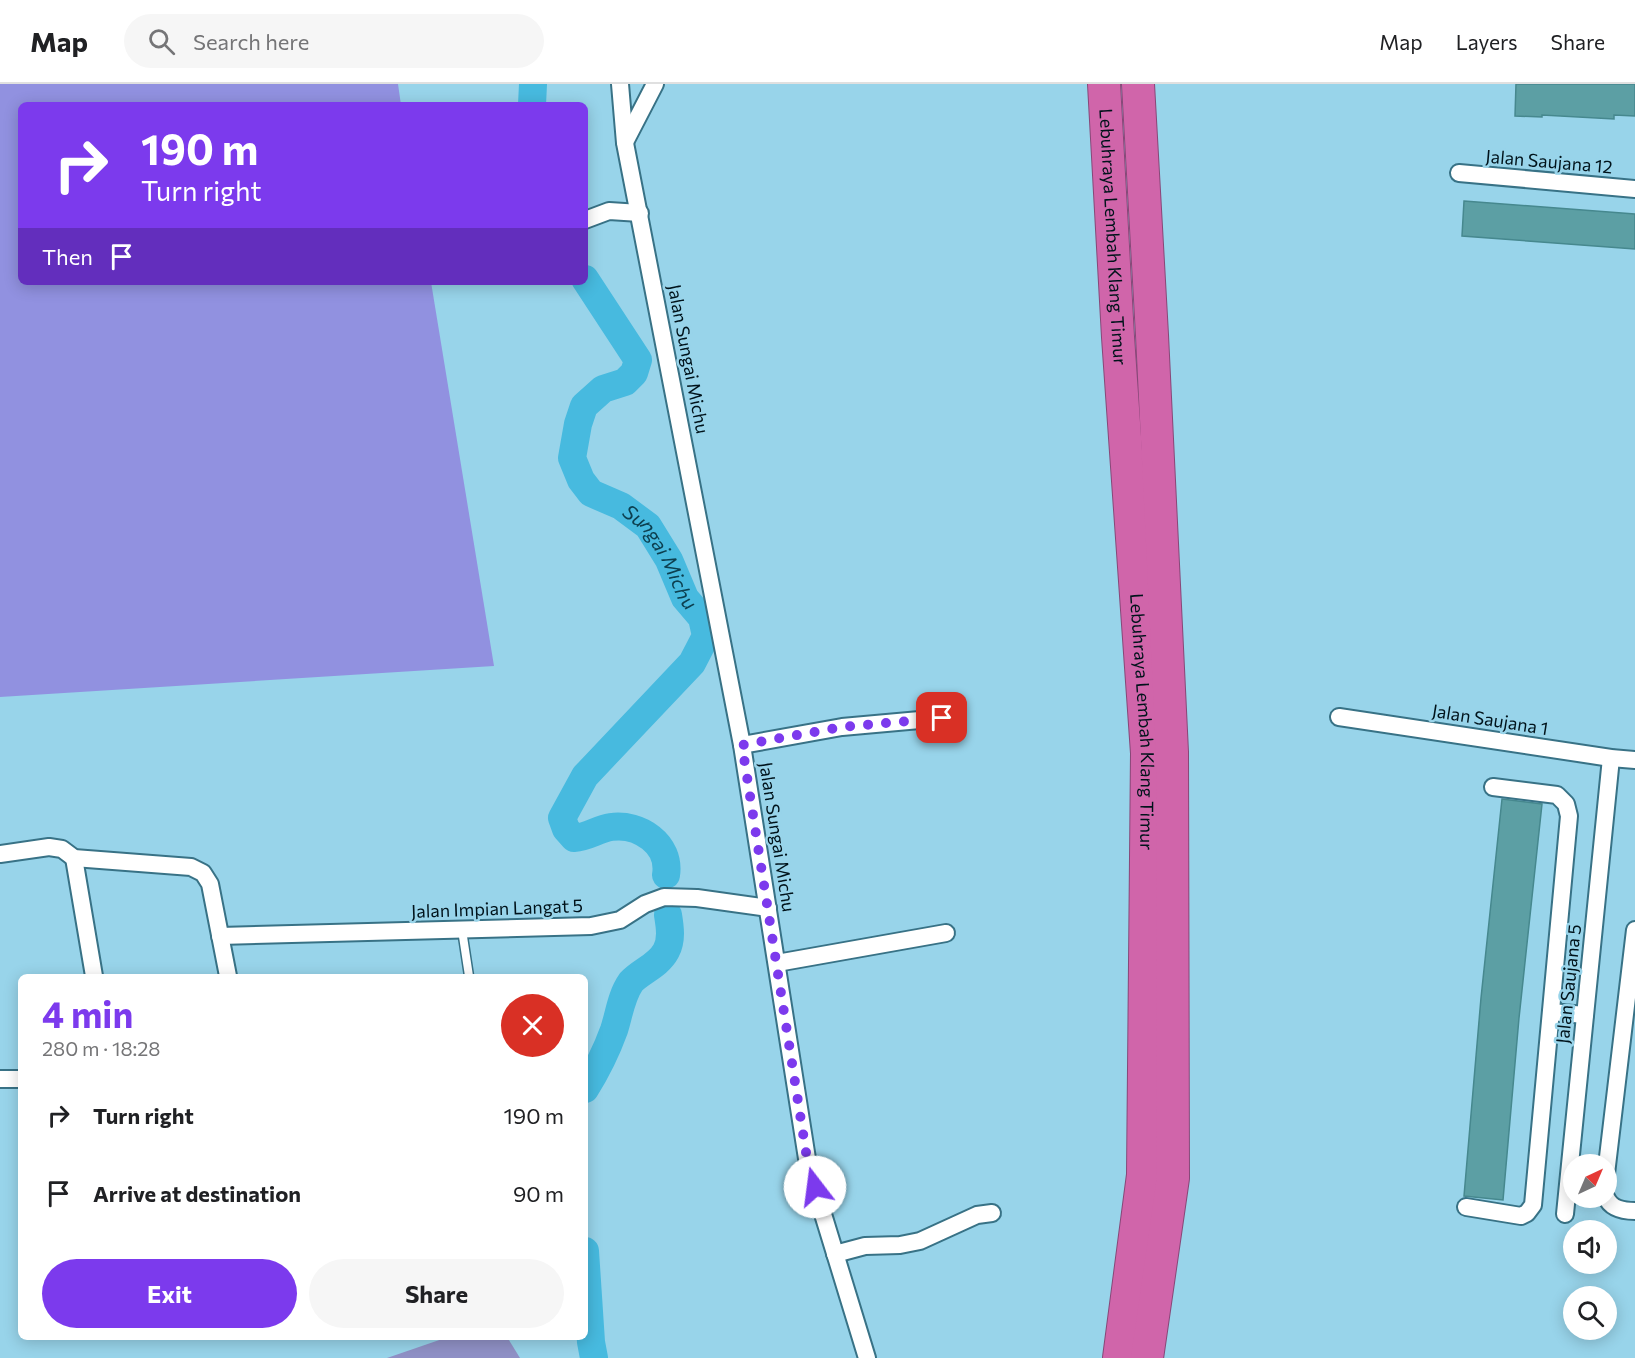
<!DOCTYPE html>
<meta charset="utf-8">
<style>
body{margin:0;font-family:Commissioner,sans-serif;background:#f6f6f6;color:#202124;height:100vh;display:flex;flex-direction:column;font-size:22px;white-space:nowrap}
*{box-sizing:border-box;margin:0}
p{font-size:20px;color:#757577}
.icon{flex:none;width:33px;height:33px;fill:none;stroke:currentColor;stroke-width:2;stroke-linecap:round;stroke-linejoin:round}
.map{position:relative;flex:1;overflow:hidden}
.sheet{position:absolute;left:18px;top:890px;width:570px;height:366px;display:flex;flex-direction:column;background:#fff;border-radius:9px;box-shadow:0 3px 15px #0003}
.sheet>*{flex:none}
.hud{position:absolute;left:18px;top:18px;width:570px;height:183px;border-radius:9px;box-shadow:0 3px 15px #0003;background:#7c3aed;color:#fff;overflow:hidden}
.needle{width:39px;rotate:44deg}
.tools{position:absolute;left:1563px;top:1070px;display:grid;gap:12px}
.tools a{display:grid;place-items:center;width:54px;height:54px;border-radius:50%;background:#fff;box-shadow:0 3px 15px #0003;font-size:30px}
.pin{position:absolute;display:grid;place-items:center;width:51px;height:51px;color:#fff;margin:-26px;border-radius:12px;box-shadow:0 3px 9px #0006}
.me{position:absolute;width:66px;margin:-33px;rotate:345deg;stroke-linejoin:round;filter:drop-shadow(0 0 4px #0008)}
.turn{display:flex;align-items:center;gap:21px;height:126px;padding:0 24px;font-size:27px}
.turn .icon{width:78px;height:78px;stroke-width:2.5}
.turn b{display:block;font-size:42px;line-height:51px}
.then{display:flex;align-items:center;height:57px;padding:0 24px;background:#0003;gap:12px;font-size:22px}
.round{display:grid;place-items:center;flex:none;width:63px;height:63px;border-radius:32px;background:#f6f6f6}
.headline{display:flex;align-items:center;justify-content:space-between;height:102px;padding:0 24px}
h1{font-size:36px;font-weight:700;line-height:45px;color:#7c3aed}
.cta{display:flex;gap:12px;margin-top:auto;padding:12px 24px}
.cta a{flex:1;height:69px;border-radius:36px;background:#7c3aed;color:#fff;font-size:24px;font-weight:700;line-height:69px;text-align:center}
.cta a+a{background:#f6f6f6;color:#202124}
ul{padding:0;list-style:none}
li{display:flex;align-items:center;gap:18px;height:78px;padding:0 24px}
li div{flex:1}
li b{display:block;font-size:22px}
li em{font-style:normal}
header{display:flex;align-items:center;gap:36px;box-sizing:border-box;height:84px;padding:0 30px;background:#fff;border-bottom:2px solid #e0e0e0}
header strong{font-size:28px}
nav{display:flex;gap:33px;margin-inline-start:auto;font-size:21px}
.search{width:420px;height:54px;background:#f6f6f6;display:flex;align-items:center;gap:15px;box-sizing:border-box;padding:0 21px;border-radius:33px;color:#757577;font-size:22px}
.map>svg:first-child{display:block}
.green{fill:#9091c6}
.forest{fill:#9191e0}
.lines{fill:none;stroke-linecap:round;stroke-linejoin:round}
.river{stroke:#47badf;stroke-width:28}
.building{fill:#5c9fa4;stroke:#46888e;stroke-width:1.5}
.lane-casing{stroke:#387286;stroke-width:11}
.street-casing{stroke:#387286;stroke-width:20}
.highway-casing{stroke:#874878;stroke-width:34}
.lane{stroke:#fff;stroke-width:8}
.street{stroke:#fff;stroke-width:16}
.highway{stroke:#d065aa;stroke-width:32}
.route{stroke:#7c3aed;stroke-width:10;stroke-dasharray:0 18}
.labels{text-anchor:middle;stroke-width:5;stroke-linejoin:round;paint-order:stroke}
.street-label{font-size:18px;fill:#00131b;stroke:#98d4ea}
.water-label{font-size:20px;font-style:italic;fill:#0d4050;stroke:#98d4ea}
</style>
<header>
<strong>Map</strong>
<div class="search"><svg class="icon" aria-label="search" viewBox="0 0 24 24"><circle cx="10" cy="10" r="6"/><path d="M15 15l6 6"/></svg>Search here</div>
<nav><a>Map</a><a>Layers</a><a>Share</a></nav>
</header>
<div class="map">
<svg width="1635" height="1274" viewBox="0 0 1635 1274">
<rect width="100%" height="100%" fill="#98d4ea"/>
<path class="green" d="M448,1253H507L520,1274H387Z"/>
<path class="forest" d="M0,0H398L401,21H21V198H431L494,582L0,613Z"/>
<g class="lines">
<g class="river">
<path d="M532,21L533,0"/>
<path id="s1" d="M585,195L638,276L634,289L625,298L603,305L584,322L578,340L572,374L581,396L591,409L621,422L648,442L669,476L685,514L702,534L706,552L692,579L585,692L562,734L566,745L574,754C588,753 598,745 611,743C639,739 671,760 666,791"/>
<path d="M585,1005C597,986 606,968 614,946C619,931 621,912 631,898C641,887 658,882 666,867C672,856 670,843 668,831"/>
<path d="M585,1167L591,1258L594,1274"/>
</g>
</g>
<g class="building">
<path d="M1516,0H1635V32L1614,31V35L1542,31V33L1515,32Z"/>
<path d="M1464,117L1635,130V165L1462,152Z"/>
<path d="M1502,715L1542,720L1519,934L1503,1116L1464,1112L1481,914Z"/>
</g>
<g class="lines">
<g class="lane-casing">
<path id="lane" d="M462,846L469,892"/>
</g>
<g class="street-casing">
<g id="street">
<path d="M620,0L625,59L742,661L808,1081L867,1274"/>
<path d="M625,58L655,0"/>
<path d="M1459,89L1635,105"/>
<path d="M585,136L609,127L640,129"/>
<path d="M1339,633L1611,674L1635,676"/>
<path d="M742,661L842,643L942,634"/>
<path d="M0,770L49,763L62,765L74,774L191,783L203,789L210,800L228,892"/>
<path d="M74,774L94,892"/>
<path d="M220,852L591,842L620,836L645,820L664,813L697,814L768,824"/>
<path d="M777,879L946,849"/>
<path d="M1551,928L1585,931"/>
<path d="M0,995H21"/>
<path d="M1606,1090L1635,846"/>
<path d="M1606,1113C1611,1125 1623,1127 1635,1127"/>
<path d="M1466,1123L1521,1132L1527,1129L1533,1121L1569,732L1566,720L1557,711L1493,703"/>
<path d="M1565,1130L1611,674"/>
<path d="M835,1170L865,1162L900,1161L920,1157L977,1131L992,1129"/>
</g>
</g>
<g class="highway-casing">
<g id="highway">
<path id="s2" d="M1104,0L1118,253L1147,669L1143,1091L1119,1274"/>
<path d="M1138,0L1152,251L1172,668L1173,1094L1147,1274"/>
</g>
</g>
<use href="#lane" class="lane"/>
<use href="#street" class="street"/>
<use href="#highway" class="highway"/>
</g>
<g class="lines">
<path class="route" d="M815,1103L808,1081L742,661L842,643L942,634"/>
</g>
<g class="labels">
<g class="street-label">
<text transform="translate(1549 78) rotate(5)" y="6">Jalan Saujana 12</text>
<text dy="6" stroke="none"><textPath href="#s2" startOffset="153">Lebuhraya Lembah Klang Timur</textPath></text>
<text transform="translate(688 275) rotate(79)" y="6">Jalan Sungai Michu</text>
<text transform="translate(1490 636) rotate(9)" y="6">Jalan Saujana 1</text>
<text dy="6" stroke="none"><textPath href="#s2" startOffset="639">Lebuhraya Lembah Klang Timur</textPath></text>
<text transform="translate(777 753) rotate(81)" y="6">Jalan Sungai Michu</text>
<text transform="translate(497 825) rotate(-2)" y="6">Jalan Impian Langat 5</text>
<text transform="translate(1569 900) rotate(-84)" y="6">Jalan Saujana 5</text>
</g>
<g class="water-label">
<text dy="7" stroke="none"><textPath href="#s1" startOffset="364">Sungai Michu</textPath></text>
</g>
</g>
</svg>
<div class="tools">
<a><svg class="needle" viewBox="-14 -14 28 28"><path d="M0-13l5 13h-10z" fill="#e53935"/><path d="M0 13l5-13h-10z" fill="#757577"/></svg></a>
<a><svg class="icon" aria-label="sound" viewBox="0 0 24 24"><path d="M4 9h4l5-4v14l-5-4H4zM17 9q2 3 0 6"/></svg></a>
<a><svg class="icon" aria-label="search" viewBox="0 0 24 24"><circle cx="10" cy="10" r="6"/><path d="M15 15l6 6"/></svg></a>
</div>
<div class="pin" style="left:942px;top:634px;background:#d93025"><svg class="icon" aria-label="arrive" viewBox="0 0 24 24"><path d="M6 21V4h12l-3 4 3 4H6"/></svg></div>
<svg class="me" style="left:815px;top:1103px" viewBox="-20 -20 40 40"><circle r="19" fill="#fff"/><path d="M0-13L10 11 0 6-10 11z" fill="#7c3aed"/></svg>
<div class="hud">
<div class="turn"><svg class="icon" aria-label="right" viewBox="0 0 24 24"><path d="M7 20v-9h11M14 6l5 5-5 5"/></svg><div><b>190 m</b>Turn right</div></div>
<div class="then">Then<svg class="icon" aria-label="arrive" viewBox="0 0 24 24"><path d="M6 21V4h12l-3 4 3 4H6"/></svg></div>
</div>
<section class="sheet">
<div class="headline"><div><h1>4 min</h1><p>280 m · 18:28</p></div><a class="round" style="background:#d93025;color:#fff"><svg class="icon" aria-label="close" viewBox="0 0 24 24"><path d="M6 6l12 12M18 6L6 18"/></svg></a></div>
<ul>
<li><svg class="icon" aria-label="right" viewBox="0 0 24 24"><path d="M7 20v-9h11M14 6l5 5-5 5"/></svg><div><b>Turn right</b></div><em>190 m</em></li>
<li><svg class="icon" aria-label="arrive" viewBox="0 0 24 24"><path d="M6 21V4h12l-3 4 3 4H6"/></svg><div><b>Arrive at destination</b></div><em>90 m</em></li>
</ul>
<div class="cta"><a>Exit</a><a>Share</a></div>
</section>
</div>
